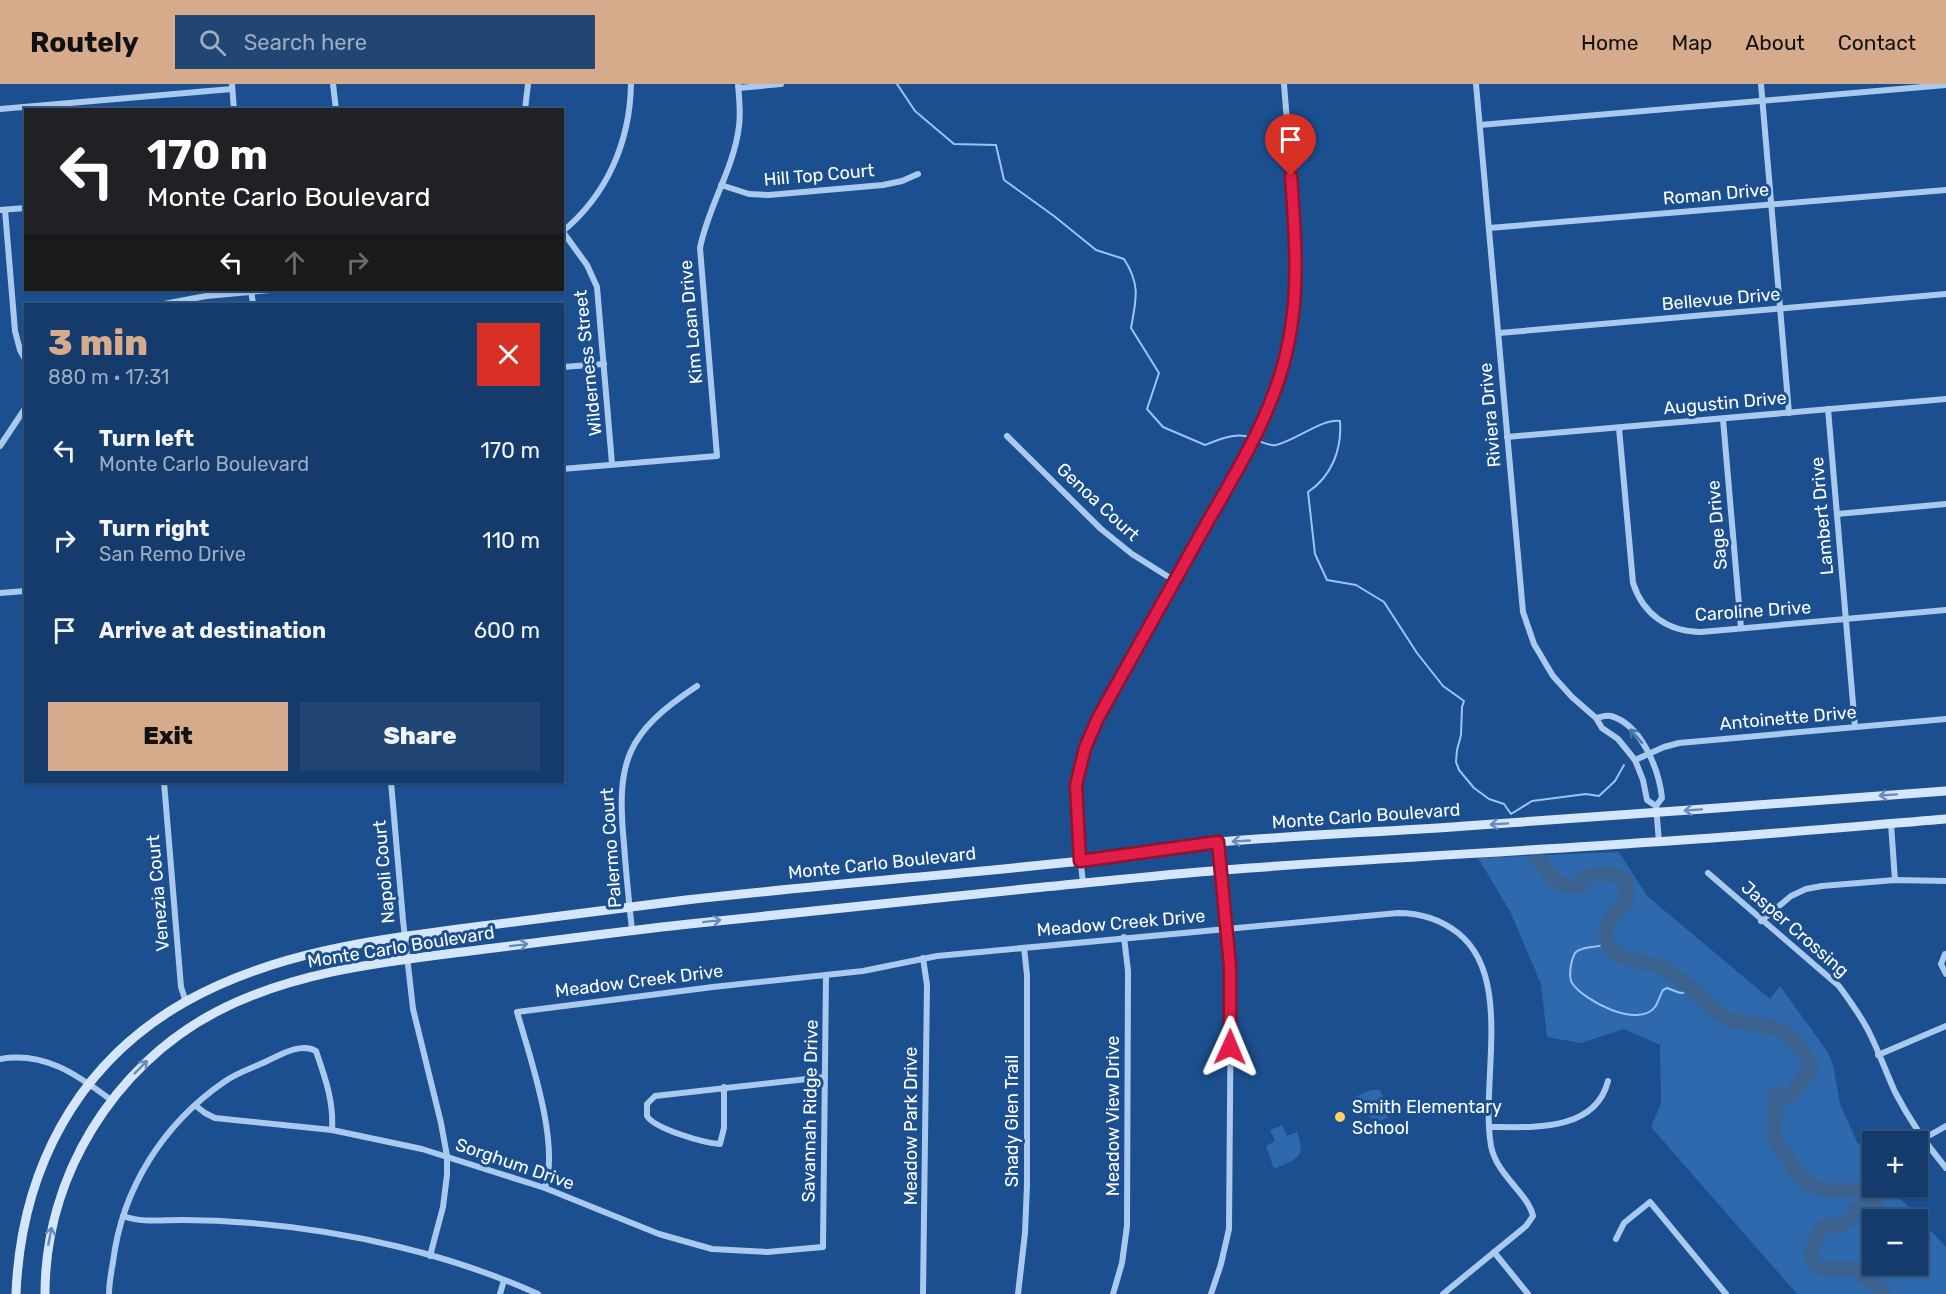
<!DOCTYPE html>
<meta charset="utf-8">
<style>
body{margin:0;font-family:Rubik,sans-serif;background:#214673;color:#f1f3f6;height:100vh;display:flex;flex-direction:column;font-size:22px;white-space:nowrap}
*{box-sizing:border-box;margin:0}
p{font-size:20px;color:#9dadc1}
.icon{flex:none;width:33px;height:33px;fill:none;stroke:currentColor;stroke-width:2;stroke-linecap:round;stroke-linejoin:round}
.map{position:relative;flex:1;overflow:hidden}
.details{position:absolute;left:24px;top:219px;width:540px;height:480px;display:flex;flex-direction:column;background:#143b6b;border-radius:0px;box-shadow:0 2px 4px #0004,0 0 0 2px #33557e}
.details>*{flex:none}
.hud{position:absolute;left:24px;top:24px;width:540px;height:183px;border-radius:0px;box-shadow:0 2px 4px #0004,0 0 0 2px #33557e;background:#202124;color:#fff;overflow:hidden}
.buttons{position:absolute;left:1862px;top:1047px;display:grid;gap:12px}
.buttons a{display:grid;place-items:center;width:66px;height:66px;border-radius:0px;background:#143b6b;box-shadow:0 2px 4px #0004,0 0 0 2px #33557e;font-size:30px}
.pin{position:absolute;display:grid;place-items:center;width:51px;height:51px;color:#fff;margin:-62px -26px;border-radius:50% 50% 50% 0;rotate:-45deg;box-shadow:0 0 6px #0007}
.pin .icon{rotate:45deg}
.me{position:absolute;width:66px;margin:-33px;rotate:1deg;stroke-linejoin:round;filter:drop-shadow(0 0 4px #0008)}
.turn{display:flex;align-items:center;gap:21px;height:126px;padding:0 24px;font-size:27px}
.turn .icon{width:78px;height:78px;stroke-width:2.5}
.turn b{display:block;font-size:42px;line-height:51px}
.lanes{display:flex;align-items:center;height:57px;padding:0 24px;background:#0003;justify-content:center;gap:30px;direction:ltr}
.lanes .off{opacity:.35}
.round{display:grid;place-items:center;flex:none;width:63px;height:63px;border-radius:0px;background:#214673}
.summary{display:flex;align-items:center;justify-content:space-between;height:102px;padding:0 24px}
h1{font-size:36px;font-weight:800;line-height:45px;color:#d6ab8b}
.button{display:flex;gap:12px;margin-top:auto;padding:12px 24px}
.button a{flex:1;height:69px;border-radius:0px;background:#d6ab8b;color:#111;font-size:24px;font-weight:800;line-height:69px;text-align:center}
.button a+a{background:#214673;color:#f1f3f6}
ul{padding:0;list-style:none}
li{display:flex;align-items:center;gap:18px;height:90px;padding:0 24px}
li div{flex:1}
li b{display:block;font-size:22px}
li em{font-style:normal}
header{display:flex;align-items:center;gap:36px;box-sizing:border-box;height:84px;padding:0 30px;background:#d6ab8b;color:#111}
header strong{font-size:28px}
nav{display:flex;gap:33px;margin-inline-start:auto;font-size:21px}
.search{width:420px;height:54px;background:#214673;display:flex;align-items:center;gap:15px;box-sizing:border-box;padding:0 21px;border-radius:0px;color:#9dadc1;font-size:22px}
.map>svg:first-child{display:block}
.green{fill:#2e69ad;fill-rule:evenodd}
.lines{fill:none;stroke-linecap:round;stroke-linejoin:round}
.stream{stroke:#9cc4f0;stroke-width:2}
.river{stroke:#3c6290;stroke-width:15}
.minor{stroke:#a9c9ee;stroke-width:6}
.secondary{stroke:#d6e6fa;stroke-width:9}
.oneway{stroke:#4674ac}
.oneway2{stroke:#668bba}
.route-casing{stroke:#92132f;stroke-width:15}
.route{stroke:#e11d48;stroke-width:10}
.poi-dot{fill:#ffd166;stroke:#1b4f8f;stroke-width:2}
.labels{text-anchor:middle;stroke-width:6;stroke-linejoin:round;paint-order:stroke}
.street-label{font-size:18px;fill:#fff;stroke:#1b4f8f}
.poi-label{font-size:18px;fill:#fff;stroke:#1b4f8f;text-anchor:start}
</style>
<header>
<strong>Routely</strong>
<div class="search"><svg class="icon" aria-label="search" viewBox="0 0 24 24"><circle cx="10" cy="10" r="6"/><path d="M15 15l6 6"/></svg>Search here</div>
<nav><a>Home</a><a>Map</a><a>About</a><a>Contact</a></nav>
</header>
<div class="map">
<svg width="1946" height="1210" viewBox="0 0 1946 1210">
<rect width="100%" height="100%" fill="#1b4f8f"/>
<g class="green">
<path d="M1619,768L1647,812L1770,915L1780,902L1827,967L1833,981L1840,1020L1857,1058L1872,1073V1102L1892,1103L1894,1108L1946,1163V1210H1797L1651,1043L1661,1019L1660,961L1624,945L1581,959L1547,953L1541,900L1510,827L1478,774ZM1872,1136H1917V1180H1872Z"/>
<path d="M1371,1006H1380L1385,1017L1389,1032C1375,1045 1365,1027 1354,1019L1355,1013Z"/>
<path d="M1282,1041L1287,1052L1297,1048C1307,1074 1296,1075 1274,1085L1266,1062L1275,1057L1270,1046Z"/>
</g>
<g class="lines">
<g class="stream">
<path d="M897,0L915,27L954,60L996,61L1004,96L1054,132L1096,166L1124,175C1141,201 1136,216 1131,244L1159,289L1147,325L1163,343L1205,361C1218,356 1231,350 1245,352C1256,353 1265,363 1276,361C1295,357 1323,334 1340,337C1342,365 1332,392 1308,408L1315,470L1327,496L1356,501L1384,518L1417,569L1443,602L1464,617L1462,623L1461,651L1457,666L1456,678L1459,686L1474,704L1489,715L1504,720L1511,730L1532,717L1586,710L1599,712L1615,697L1624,681"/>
<path d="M1607,859C1598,865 1584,861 1576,868C1573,871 1572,876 1571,881C1570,887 1569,894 1572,899C1584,917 1638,945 1655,923C1658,919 1660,911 1663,906L1667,904L1680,909L1694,907"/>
</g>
<path class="river" d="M1537,774C1552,793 1556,805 1581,802L1584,793C1601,787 1611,789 1626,797L1627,816C1616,827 1600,843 1608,860C1618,880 1648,875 1665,885C1688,898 1704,920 1726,934C1732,938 1741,938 1749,939C1783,942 1797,953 1812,984L1790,1011L1783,1012L1779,1010L1775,1013C1777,1026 1773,1038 1774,1051C1775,1061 1784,1067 1789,1075C1791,1079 1792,1084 1795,1088C1801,1096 1816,1105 1827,1106C1844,1108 1855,1103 1873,1111L1876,1120L1856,1125L1850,1135L1840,1142C1827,1140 1821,1140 1817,1153C1815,1160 1811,1165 1811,1172L1817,1183C1829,1187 1839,1183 1851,1185C1862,1187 1873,1200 1882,1207L1883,1210"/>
<g class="minor">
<path d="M232,0L234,26"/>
<path d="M333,0L336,26"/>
<path d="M1476,0L1523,528L1534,560L1553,592L1572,613L1596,634L1602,644L1618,655L1635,676L1643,696L1647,716L1656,722"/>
<path d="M1761,0L1789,329"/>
<path d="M739,4L781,0"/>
<path d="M0,25L232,5"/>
<path d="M525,26L528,0"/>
<path d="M1480,41L1946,1"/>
<path d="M721,101L749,110L769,111L883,101L902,97L918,90"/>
<path d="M0,126L26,124"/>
<path d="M5,126L15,247L20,266L26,277"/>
<path d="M1489,144L1946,106"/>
<path d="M562,148C607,111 630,58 631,0"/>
<path d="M563,148L587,181L597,203L612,380"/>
<path d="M251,206L253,220"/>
<path d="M164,220L206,212L271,206"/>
<path d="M1499,249L1946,210"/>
<path d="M562,283L604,280"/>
<path d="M1828,325L1855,643"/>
<path d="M1723,335L1741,544"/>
<path d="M1619,344L1633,499C1643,530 1668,548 1701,548L1946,526"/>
<path d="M1007,352L1101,445L1132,470L1175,497"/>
<path d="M1507,353L1946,315"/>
<path d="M0,362L26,323"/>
<path d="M562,385L717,372L700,164C708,122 734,85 739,42C741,28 739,14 738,0"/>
<path d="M1837,430L1946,420"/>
<path d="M0,509L26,507"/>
<path d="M1596,634C1601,633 1606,631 1611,632C1642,641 1659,686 1662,714L1656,722L1659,758"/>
<path d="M1635,676L1664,663L1679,659L1946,635"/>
<path d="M164,698L181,903L186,918"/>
<path d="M391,698L403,836L413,925L441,1039L447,1072V1091L443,1123L430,1172"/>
<path d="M1891,740L1895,796"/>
<path d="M1708,789L1839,902C1850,917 1861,932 1869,948C1879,968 1886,988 1895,1008C1909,1035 1926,1060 1946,1084"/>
<path d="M1083,799C1080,767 1073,733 1076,701C1078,677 1088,655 1098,634L1259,344C1313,231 1293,120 1284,0"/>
<path d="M1761,837L1791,812L1806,805L1822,802L1895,796L1946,797"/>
<path d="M632,846C629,818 626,789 624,760C616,677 626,649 697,602"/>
<path d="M1945,870L1941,880L1946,890"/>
<path d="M1878,971L1946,942"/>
<path d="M0,975C44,967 78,991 111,1016"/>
<path d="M724,1003V1044L720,1060C704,1059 655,1045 647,1032V1020L655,1012L825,993"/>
<path d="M196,1022L205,1029L215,1034L332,1046L422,1065L545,1104L659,1150L712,1165L767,1168L823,1163L826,891"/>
<path d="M1489,1043C1530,1043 1595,1049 1608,997"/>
<path d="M1923,1055L1946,1042"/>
<path d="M545,1104C560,1059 530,973 517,928L713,903L863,887L937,872L1398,829C1420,829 1440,835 1458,849C1514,893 1480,999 1491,1062C1497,1092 1528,1109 1533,1132L1526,1142L1443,1210"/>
<path d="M123,1132C142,1139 162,1136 182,1136C205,1136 228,1137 251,1139C348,1147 449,1170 538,1210"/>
<path d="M1616,1155L1624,1139L1650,1118L1726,1210"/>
<path d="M1494,1168L1528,1210"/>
<path d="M109,1210C109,1200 111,1189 113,1178C122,1105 163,1040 224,998C236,989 252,984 265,978C280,971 301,958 316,967C325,993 334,1018 332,1046"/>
<path d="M500,1210L504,1196"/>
<path d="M923,1210L927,901L923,874"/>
<path d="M1018,1210L1025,1149L1027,1101V891L1024,864"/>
<path d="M1113,1210L1122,1179L1127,1142L1128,887L1124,853"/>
<path d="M1211,1210L1221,1180L1229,1145L1231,894L1218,758"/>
</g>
<g class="secondary">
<path d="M16,1210C21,1087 76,980 185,918C274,868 374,856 474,843C545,834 615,825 686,816C818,801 950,791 1081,777C1127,772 1173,762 1219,758C1301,751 1383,748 1465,742C1625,731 1786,719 1946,707"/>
<path d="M45,1210C45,1093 113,982 216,928C294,887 384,878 470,867C543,858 616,848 689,840C804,827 919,815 1034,804C1097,798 1160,791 1223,786C1366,775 1509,768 1653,758C1751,752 1848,743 1946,735"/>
</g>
</g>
<defs><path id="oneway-shaft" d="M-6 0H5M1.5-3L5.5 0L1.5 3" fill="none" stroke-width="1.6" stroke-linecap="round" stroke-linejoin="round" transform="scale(1.5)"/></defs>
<use class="oneway" href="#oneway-shaft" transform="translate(1636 652) rotate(-131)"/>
<g class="oneway2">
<use href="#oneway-shaft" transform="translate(1888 711) rotate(176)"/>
<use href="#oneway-shaft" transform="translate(1693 726) rotate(176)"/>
<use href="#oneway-shaft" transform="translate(1499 740) rotate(176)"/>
<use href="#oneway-shaft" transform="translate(1241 757) rotate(177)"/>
<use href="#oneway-shaft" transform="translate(712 837) rotate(-7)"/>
<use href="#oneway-shaft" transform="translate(519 861) rotate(-7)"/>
<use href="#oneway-shaft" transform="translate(141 983) rotate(-45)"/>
<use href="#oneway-shaft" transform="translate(50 1152) rotate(-79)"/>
</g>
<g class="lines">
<g class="route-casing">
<path id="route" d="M1230,963V882L1218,758L1080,777L1076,701L1085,664L1098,634C1134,569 1171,504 1207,439C1240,382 1275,325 1288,261C1300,205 1295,149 1291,92"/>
</g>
<use href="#route" class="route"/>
</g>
<circle class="poi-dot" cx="1340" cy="1033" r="6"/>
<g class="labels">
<g class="street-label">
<text transform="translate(819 91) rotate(-5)" y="6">Hill Top Court</text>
<text transform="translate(1716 110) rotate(-5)" y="6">Roman Drive</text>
<text transform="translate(1721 215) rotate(-5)" y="6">Bellevue Drive</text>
<text transform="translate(691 238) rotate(-95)" y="6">Kim Loan Drive</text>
<text transform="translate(588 279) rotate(-96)" y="6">Wilderness Street</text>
<text transform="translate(1725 319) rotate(-5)" y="6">Augustin Drive</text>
<text transform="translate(1490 331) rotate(-95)" y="6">Riviera Drive</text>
<text transform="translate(1098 418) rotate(43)" y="6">Genoa Court</text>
<text transform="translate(1822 432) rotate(-95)" y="6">Lambert Drive</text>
<text transform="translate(1717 441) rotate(-95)" y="6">Sage Drive</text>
<text transform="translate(1753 527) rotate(-4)" y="6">Caroline Drive</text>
<text transform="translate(1788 634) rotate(-5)" y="6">Antoinette Drive</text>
<text transform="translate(1366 732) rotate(-4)" y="6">Monte Carlo Boulevard</text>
<text transform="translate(611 764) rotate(-94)" y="6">Palermo Court</text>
<text transform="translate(882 779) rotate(-6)" y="6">Monte Carlo Boulevard</text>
<text transform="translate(384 788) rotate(-95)" y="6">Napoli Court</text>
<text transform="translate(158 809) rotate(-95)" y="6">Venezia Court</text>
<text transform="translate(1121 839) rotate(-5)" y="6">Meadow Creek Drive</text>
<text transform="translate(1795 845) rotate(41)" y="6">Jasper Crossing</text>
<text transform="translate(401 863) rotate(-9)" y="6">Monte Carlo Boulevard</text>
<text transform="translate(639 897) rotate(-7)" y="6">Meadow Creek Drive</text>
<text transform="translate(810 1027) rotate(-89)" y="6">Savannah Ridge Drive</text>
<text transform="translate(1113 1032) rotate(-90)" y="6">Meadow View Drive</text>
<text transform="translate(1012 1037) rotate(-90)" y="6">Shady Glen Trail</text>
<text transform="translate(911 1042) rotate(-90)" y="6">Meadow Park Drive</text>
<text transform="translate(515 1080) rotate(19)" y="6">Sorghum Drive</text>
</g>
<g class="poi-label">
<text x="1352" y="1029">Smith Elementary<tspan x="1352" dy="21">School</tspan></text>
</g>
</g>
</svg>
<div class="buttons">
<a>+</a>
<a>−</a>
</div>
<div class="pin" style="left:1291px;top:92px;background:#d93025"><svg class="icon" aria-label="arrive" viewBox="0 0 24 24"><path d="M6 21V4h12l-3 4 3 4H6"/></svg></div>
<svg class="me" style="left:1230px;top:963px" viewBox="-20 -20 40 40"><path d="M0-17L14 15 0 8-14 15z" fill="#e11d48" stroke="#fff" stroke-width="4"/></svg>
<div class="hud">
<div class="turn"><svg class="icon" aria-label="left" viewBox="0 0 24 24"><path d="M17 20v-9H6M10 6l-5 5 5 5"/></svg><div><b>170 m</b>Monte Carlo Boulevard</div></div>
<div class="lanes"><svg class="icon" aria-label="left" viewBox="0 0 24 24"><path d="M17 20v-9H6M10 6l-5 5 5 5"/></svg><svg class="icon off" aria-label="ahead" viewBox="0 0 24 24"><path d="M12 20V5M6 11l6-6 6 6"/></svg><svg class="icon off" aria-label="right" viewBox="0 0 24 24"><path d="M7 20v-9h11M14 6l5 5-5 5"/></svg></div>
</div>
<section class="details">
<div class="summary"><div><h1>3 min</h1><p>880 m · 17:31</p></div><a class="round" style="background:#d93025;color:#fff"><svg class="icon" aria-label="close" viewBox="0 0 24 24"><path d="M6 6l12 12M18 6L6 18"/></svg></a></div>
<ul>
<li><svg class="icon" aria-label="left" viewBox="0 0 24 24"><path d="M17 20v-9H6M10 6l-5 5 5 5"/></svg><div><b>Turn left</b><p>Monte Carlo Boulevard</p></div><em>170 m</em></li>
<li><svg class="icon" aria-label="right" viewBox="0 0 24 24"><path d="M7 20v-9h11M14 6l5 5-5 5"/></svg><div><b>Turn right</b><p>San Remo Drive</p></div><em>110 m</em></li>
<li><svg class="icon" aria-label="arrive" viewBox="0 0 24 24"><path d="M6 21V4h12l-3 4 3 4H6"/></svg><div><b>Arrive at destination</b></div><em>600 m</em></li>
</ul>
<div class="button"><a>Exit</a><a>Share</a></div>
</section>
</div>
